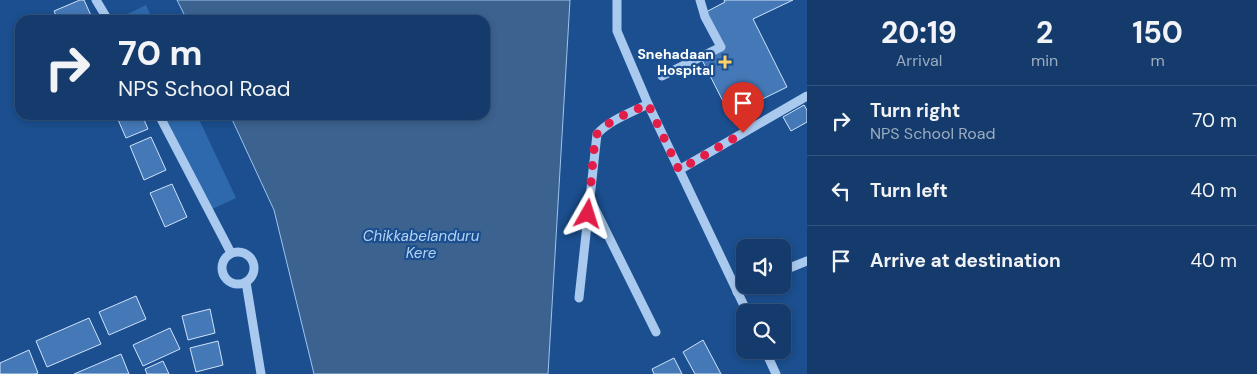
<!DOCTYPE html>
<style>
body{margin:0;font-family:"DM Sans",sans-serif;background:#214673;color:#f1f3f6;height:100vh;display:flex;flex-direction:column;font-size:19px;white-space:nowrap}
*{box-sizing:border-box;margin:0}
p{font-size:16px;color:#9dadc1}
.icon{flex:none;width:28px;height:28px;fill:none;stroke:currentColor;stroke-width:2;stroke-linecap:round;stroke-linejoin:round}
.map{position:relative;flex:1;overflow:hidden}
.side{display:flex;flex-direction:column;background:#143b6b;width:450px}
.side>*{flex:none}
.banner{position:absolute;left:15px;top:15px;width:475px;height:105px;border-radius:15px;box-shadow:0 2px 8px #0003,0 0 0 1px #33557e;background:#143b6b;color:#f1f3f6;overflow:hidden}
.tools{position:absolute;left:736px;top:239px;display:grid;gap:10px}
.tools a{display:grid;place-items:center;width:55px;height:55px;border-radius:10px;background:#143b6b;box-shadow:0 2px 8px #0003,0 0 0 1px #33557e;font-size:25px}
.pin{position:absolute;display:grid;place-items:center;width:42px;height:42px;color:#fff;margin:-51px -21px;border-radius:50% 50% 50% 0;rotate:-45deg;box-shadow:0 0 5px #0007}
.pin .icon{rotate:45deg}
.me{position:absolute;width:55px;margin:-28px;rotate:6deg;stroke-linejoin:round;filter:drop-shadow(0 0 4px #0008)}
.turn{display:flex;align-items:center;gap:18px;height:105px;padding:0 20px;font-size:22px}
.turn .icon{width:65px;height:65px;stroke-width:2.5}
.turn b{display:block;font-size:35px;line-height:42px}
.eta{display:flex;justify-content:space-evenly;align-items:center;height:85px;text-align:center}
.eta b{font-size:30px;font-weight:700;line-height:35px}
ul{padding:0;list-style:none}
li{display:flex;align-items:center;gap:15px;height:70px;padding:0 20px;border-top:1px solid #33557e}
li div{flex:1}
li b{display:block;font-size:19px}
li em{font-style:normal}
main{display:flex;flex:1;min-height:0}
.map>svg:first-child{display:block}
.green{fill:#2e69ad}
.water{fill:#3c6290;stroke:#9cc4f0}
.building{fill:#4478b7;stroke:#cfe3fa}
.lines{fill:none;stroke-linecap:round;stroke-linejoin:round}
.minor{stroke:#a9c9ee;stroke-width:9}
.route{stroke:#e11d48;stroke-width:9;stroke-dasharray:0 16.2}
.poi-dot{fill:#ffd166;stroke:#1b4f8f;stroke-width:2}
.labels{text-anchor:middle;stroke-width:4.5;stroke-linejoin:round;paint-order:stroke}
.poi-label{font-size:14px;font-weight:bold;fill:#fff;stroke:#1b4f8f;text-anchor:end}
.water-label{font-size:15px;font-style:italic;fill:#b5d3f5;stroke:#1b4f8f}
</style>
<main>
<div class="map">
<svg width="807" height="374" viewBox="0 0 807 374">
<rect width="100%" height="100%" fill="#1b4f8f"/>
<g class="green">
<path d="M146,5L153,20H120L119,18Z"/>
<path d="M163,115H197L236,198L208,211Z"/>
</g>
<path class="water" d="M177,0H570L548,374H314L274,210L230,115H485V20H187Z"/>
<g class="building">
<path d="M80,0H84L93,20H58L54,11Z"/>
<path d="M724,0H793L753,19L787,87L730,115L702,60L724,49L706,12L725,2Z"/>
<path d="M804,105L807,110V122L791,131L783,117Z"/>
<path d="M116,115H142L148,129L126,138Z"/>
<path d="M151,137L166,170L144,180L130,146Z"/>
<path d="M172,184L187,217L165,227L150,193Z"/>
<path d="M136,296L146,319L109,335L99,312Z"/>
<path d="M210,309L215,333L188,340L182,316Z"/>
<path d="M89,318L101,344L47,367L36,341Z"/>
<path d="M170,328L180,349L143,366L133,345Z"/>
<path d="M703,340L721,374H695L683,352Z"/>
<path d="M218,341L223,365L196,372L190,348Z"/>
<path d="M29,350L38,373L35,374H0V363Z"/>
<path d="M121,354L129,374H74Z"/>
<path d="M674,358L682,374H654L652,369Z"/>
<path d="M163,361L169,374H147L145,369Z"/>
</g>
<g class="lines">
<g class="minor">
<path d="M96,0L108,20"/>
<path d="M617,0V31L648,104L747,312"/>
<path d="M662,76L721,47L705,17L700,0"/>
<path d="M159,115L231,253"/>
<path d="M679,170L807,96"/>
<path d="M589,197L656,332"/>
<circle cx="238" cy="268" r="16"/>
<path d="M782,271L807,261"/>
<path d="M246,282L261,374"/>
<path d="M737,292L752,285"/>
<path d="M579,298L597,134C610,120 630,113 648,104"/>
<path d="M765,350L776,374"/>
</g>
</g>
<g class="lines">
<path class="route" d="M588,214L595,138C600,123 634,111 648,104L679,170L743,133"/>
</g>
<path class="poi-dot" d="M722.5 54.5h5v5h5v5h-5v5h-5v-5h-5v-5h5z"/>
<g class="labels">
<g class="poi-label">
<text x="714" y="59">Snehadaan<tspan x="714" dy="16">Hospital</tspan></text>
</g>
<g class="water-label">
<text x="421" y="241">Chikkabelanduru<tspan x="421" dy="17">Kere</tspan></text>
</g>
</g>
</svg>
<div class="tools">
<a><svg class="icon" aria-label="sound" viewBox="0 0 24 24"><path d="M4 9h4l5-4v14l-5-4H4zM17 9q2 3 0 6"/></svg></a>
<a><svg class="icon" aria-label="search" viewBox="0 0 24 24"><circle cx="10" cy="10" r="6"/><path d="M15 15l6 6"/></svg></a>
</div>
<div class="pin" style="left:743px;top:133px;background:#d93025"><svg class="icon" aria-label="arrive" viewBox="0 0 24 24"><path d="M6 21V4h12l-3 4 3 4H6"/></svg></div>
<svg class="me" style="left:588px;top:214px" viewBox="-20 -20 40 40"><path d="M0-17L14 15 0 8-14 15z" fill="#e11d48" stroke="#fff" stroke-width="4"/></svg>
<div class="banner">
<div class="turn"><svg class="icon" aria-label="right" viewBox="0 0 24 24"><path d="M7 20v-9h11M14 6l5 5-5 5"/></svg><div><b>70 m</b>NPS School Road</div></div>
</div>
</div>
<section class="side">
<div class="eta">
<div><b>20:19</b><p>Arrival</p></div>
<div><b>2</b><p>min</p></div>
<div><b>150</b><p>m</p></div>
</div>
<ul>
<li><svg class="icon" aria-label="right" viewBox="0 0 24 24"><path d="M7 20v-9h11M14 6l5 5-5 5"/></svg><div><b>Turn right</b><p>NPS School Road</p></div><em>70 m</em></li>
<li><svg class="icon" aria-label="left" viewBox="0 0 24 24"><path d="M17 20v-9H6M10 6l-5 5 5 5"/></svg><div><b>Turn left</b></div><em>40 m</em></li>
<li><svg class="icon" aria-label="arrive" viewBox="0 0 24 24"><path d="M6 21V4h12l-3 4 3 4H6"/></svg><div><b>Arrive at destination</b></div><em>40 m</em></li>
</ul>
</section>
</main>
